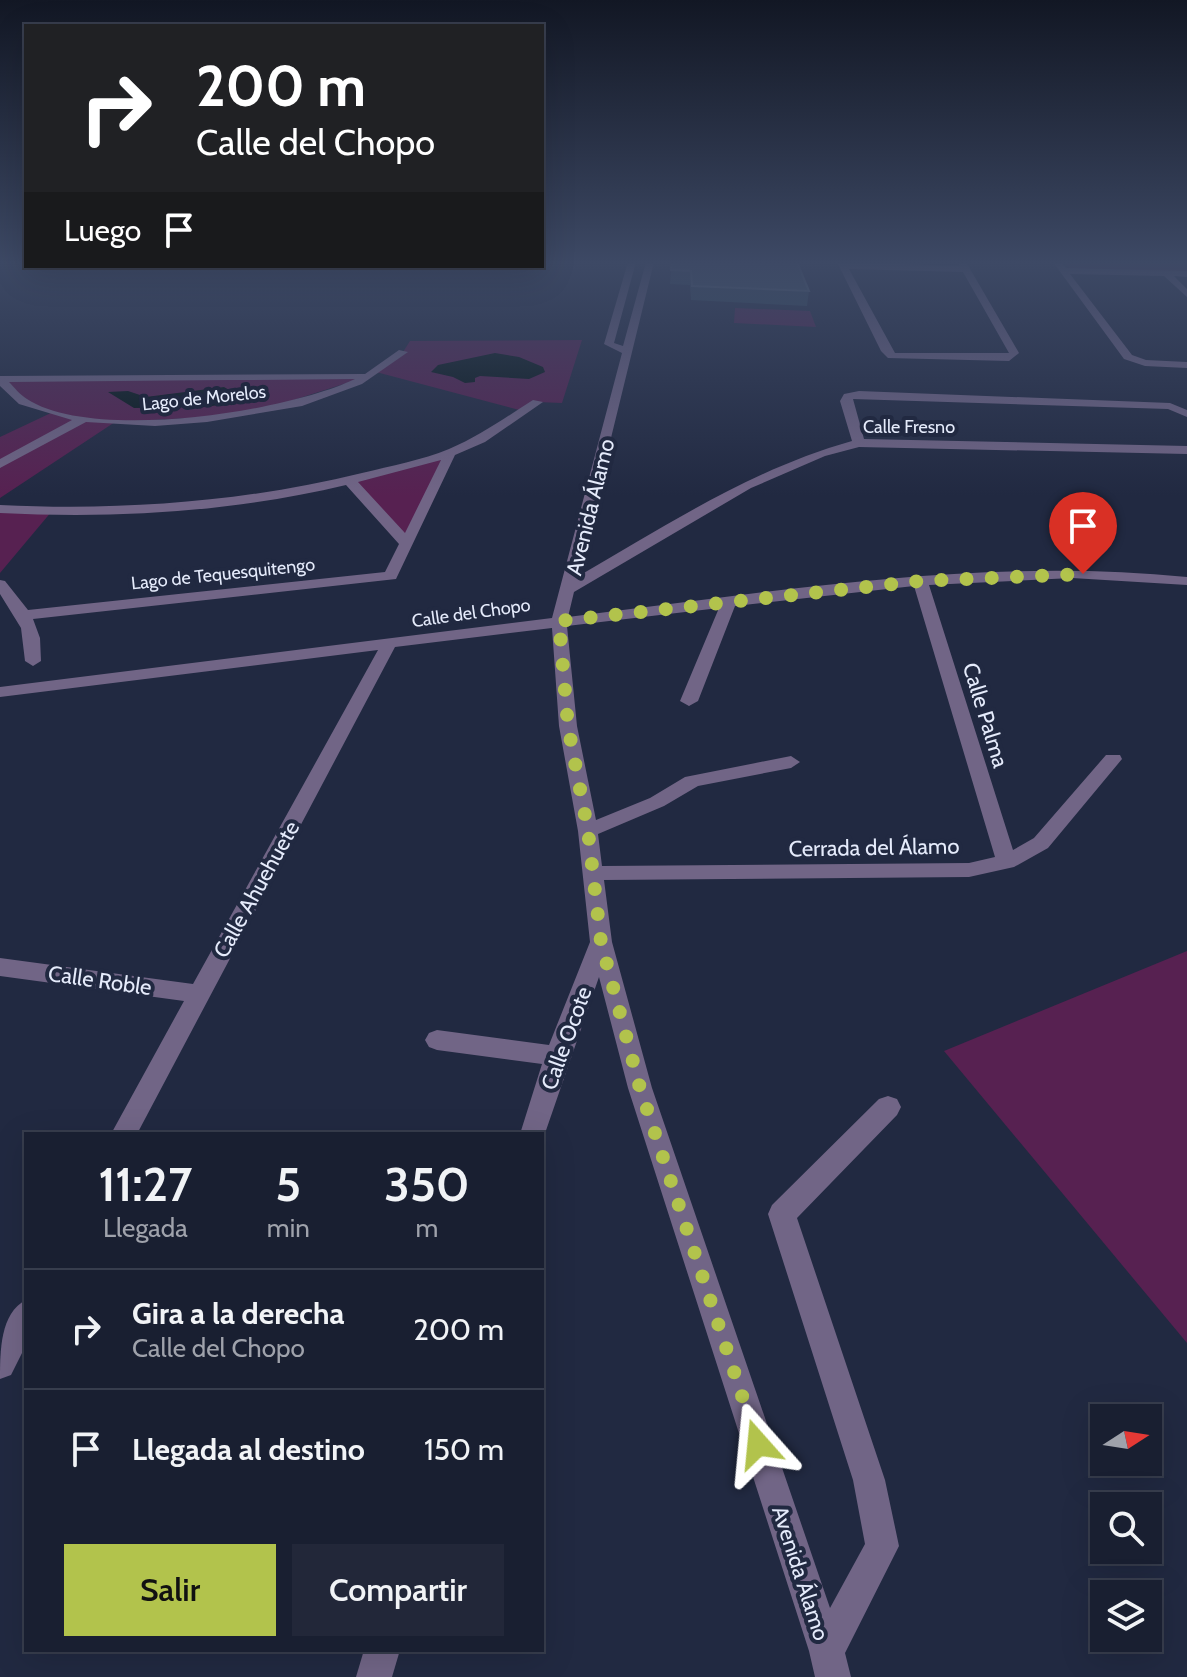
<!DOCTYPE html>
<html lang="es">
<meta charset="utf-8">
<style>
body{margin:0;font-family:Cabin,sans-serif;background:#222739;color:#f1f3f6;height:100vh;display:flex;flex-direction:column;font-size:30px;white-space:nowrap}
*{box-sizing:border-box;margin:0}
p{font-size:26px;color:#9fa2ab}
.icon{flex:none;width:44px;height:44px;fill:none;stroke:currentColor;stroke-width:2;stroke-linecap:round;stroke-linejoin:round}
.map{position:relative;flex:1;overflow:hidden}
.sheet{position:absolute;left:24px;top:1132px;width:520px;height:520px;display:flex;flex-direction:column;background:#191f31;border-radius:0px;box-shadow:0 8px 32px #0002,0 0 0 2px #373d4d}
.sheet>*{flex:none}
.banner{position:absolute;left:24px;top:24px;width:520px;height:244px;border-radius:0px;box-shadow:0 8px 32px #0002,0 0 0 2px #373d4d;background:#202124;color:#fff;overflow:hidden}
.needle{width:52px;rotate:78deg}
.buttons{position:absolute;left:1090px;top:1404px;display:grid;gap:16px}
.buttons a{display:grid;place-items:center;width:72px;height:72px;border-radius:0px;background:#191f31;box-shadow:0 8px 32px #0002,0 0 0 2px #373d4d;font-size:40px}
.pin{position:absolute;display:grid;place-items:center;width:68px;height:68px;color:#fff;margin:-82px -34px;border-radius:50% 50% 50% 0;rotate:-45deg;box-shadow:0 0 8px #0007}
.pin .icon{rotate:45deg}
.me{position:absolute;width:88px;margin:-44px;rotate:342deg;stroke-linejoin:round;filter:drop-shadow(0 0 6px #0008)}
.turn{display:flex;align-items:center;gap:28px;height:168px;padding:0 40px;font-size:36px}
.turn .icon{width:104px;height:104px;stroke-width:2.5}
.turn b{display:block;font-size:56px;line-height:68px}
.then{display:flex;align-items:center;height:76px;padding:0 40px;background:#0003;gap:16px;font-size:30px}
.eta{display:flex;justify-content:space-evenly;align-items:center;height:136px;text-align:center}
.eta b{font-size:48px;font-weight:600;line-height:56px}
.action{display:flex;gap:16px;margin-top:auto;padding:16px 40px}
.action a{flex:1;height:92px;border-radius:0px;background:#b2c34c;color:#111;font-size:32px;font-weight:600;line-height:92px;text-align:center}
.action a+a{background:#222739;color:#f1f3f6}
ul{padding:0;list-style:none}
li{display:flex;align-items:center;gap:24px;height:120px;padding:0 40px;border-top:2px solid #373d4d}
li div{flex:1}
li b{display:block;font-size:30px}
li em{font-style:normal}
.map>svg:first-child{display:block}
.green{fill:#572151}
.water{fill:#051518}
.lines{fill:none;stroke-linecap:round;stroke-linejoin:round}
.minor{fill:#716586;fill-rule:evenodd}
.wall{fill:#334d5f}
.building{fill:#465e70;stroke:#5f7485;stroke-width:2}
.route{stroke:#b2c34c;stroke-width:14;stroke-dasharray:0 25.2}
.labels{text-anchor:middle;stroke-width:8;stroke-linejoin:round;paint-order:stroke}
.far-street-label{font-size:18px;fill:#e5ebfb;stroke:#212941}
.street-label{font-size:22px;fill:#e5ebfb;stroke:#212941}
</style>
<div class="map">
<svg width="1187" height="1677" viewBox="0 0 1187 1677">
<rect width="100%" height="100%" fill="#212941"/>
<g class="green">
<path d="M1064,262H1187V272L1070,269Z"/>
<path d="M735,308L810,311L816,327L734,323Z"/>
<path d="M582,340L562,403L537,402L523,411L376,372L403,352L410,341Z"/>
<path d="M369,376L246,415L115,422L0,498V437L53,412L20,401L0,379Z"/>
<path d="M450,453L407,544L349,480Z"/>
<path d="M0,509L52,511L0,573Z"/>
<path d="M1187,951V1343L944,1051Z"/>
</g>
<g class="water">
<path d="M495,353L519,357L543,367L545,372L529,379L480,376L475,378V382L465,383L453,377L431,372L438,365Z"/>
<path d="M224,387L229,390L218,405L206,407L134,408L108,392L128,391L146,397Z"/>
</g>
<g class="lines">
<g class="minor">
<path d="M628,262H636L614,343L623,346L646,262H654L577,577C667,525 752,469 852,441L840,401L844,394L859,391L1170,403L1187,410V417L1168,409L853,399L864,439L1187,446V454L859,447L825,456L751,488L574,592L568,617C773,592 980,556 1187,577V585L1072,578L929,585L1013,850L1034,838L1106,755H1120L1122,759L1048,848L1014,867L969,877L604,880L612,942L652,1088L830,1608L865,1544L853,1480L768,1214L772,1205L879,1099L888,1096L897,1099L901,1107L897,1115L797,1218L885,1480L899,1546L845,1653L851,1677H815L809,1651L628,1088L599,977L542,1142V1134H520L542,1064L437,1050L429,1047L425,1040L429,1033L437,1030L549,1045L590,942L578,831L559,726L552,628L395,647L137,1134H111L184,1001L0,976V958L193,984L378,650L0,697V687L552,618L622,353L604,344ZM914,586L995,857L969,863L602,866L598,834L664,806L698,786L791,768L800,762L791,756L685,777L650,798L596,820L577,726L567,626L719,608L680,701L689,706L698,701L735,606Z"/>
<path d="M837,262L960,266L958,262H966L1019,353L1009,361L888,358L881,351ZM849,269L963,272L1009,353H895Z"/>
<path d="M1053,262H1061L1066,268L1187,271V277L1174,276L1187,289V297L1164,276L1070,274L1132,355L1146,360L1187,362V368L1145,366L1124,359Z"/>
<path d="M399,350L408,352L362,384L302,406L207,422L155,426L86,422L0,468V459L72,420L19,404L0,386V376L365,374ZM355,379C286,412 93,442 27,399C20,395 14,387 9,382Z"/>
<path d="M533,400L543,402L485,442L455,455L396,579L33,619L40,638L41,661L33,666L25,661L21,628L0,594V580L5,581L28,610L385,572L399,544L346,485C233,512 116,519 0,513V505C122,511 243,502 362,473C391,466 422,460 449,449C480,436 506,417 533,400ZM441,460L405,533L358,482Z"/>
<path d="M26,1300V1345L11,1375L0,1379C0,1352 0,1313 26,1300Z"/>
<path d="M364,1650H400L392,1677H356Z"/>
</g>
</g>
<path class="wall" d="M672,262L809,291L807,306L691,300L690,285L670,284Z"/>
<path class="building" d="M672,262H797L809,291L692,286L691,271L671,270Z"/>
<linearGradient id="sky" x2="0" y2="1"><stop stop-color="#121724"/><stop offset="0.53" stop-color="#3d4965"/><stop offset="1" stop-color="#3d4965" stop-opacity="0"/></linearGradient>
<rect width="1187" height="496" fill="url(#sky)"/>
<g class="lines">
<path class="route" d="M758,1444L640,1088L601,942L588,831L568,726L559,621L920,581L1083,574"/>
</g>
<g class="labels">
<g class="far-street-label">
<text transform="translate(204 398) rotate(-6)" y="6">Lago de Morelos</text>
<text x="909" y="433">Calle Fresno</text>
<text transform="translate(223 574) rotate(-6)" y="6">Lago de Tequesquitengo</text>
<text transform="translate(471 613) rotate(-8)" y="6">Calle del Chopo</text>
</g>
<g class="street-label">
<text transform="translate(590 507) rotate(-76)" y="8">Avenida Álamo</text>
<text transform="translate(986 715) rotate(73)" y="8">Calle Palma</text>
<text transform="translate(874 847) rotate(-1)" y="8">Cerrada del Álamo</text>
<text transform="translate(256 889) rotate(-61)" y="8">Calle Ahuehuete</text>
<text transform="translate(100 980) rotate(8)" y="8">Calle Roble</text>
<text transform="translate(566 1038) rotate(-70)" y="8">Calle Ocote</text>
<text transform="translate(801 1573) rotate(72)" y="8">Avenida Álamo</text>
</g>
</g>
</svg>
<div class="buttons">
<a><svg class="needle" viewBox="-14 -14 28 28"><path d="M0-13l5 13h-10z" fill="#e53935"/><path d="M0 13l5-13h-10z" fill="#9fa2ab"/></svg></a>
<a><svg class="icon" aria-label="search" viewBox="0 0 24 24"><circle cx="10" cy="10" r="6"/><path d="M15 15l6 6"/></svg></a>
<a><svg class="icon" aria-label="layers" viewBox="0 0 24 24"><path d="M12 4l9 5-9 5-9-5zM3 14l9 5 9-5"/></svg></a>
</div>
<div class="pin" style="left:1083px;top:574px;background:#d93025"><svg class="icon" aria-label="arrive" viewBox="0 0 24 24"><path d="M6 21V4h12l-3 4 3 4H6"/></svg></div>
<svg class="me" style="left:758px;top:1444px" viewBox="-20 -20 40 40"><path d="M0-17L14 15 0 8-14 15z" fill="#b2c34c" stroke="#fff" stroke-width="4"/></svg>
<div class="banner">
<div class="turn"><svg class="icon" aria-label="right" viewBox="0 0 24 24"><path d="M7 20v-9h11M14 6l5 5-5 5"/></svg><div><b>200 m</b>Calle del Chopo</div></div>
<div class="then">Luego<svg class="icon" aria-label="arrive" viewBox="0 0 24 24"><path d="M6 21V4h12l-3 4 3 4H6"/></svg></div>
</div>
<section class="sheet">
<div class="eta">
<div><b>11:27</b><p>Llegada</p></div>
<div><b>5</b><p>min</p></div>
<div><b>350</b><p>m</p></div>
</div>
<ul>
<li><svg class="icon" aria-label="right" viewBox="0 0 24 24"><path d="M7 20v-9h11M14 6l5 5-5 5"/></svg><div><b>Gira a la derecha</b><p>Calle del Chopo</p></div><em>200 m</em></li>
<li><svg class="icon" aria-label="arrive" viewBox="0 0 24 24"><path d="M6 21V4h12l-3 4 3 4H6"/></svg><div><b>Llegada al destino</b></div><em>150 m</em></li>
</ul>
<div class="action"><a>Salir</a><a>Compartir</a></div>
</section>
</div>
